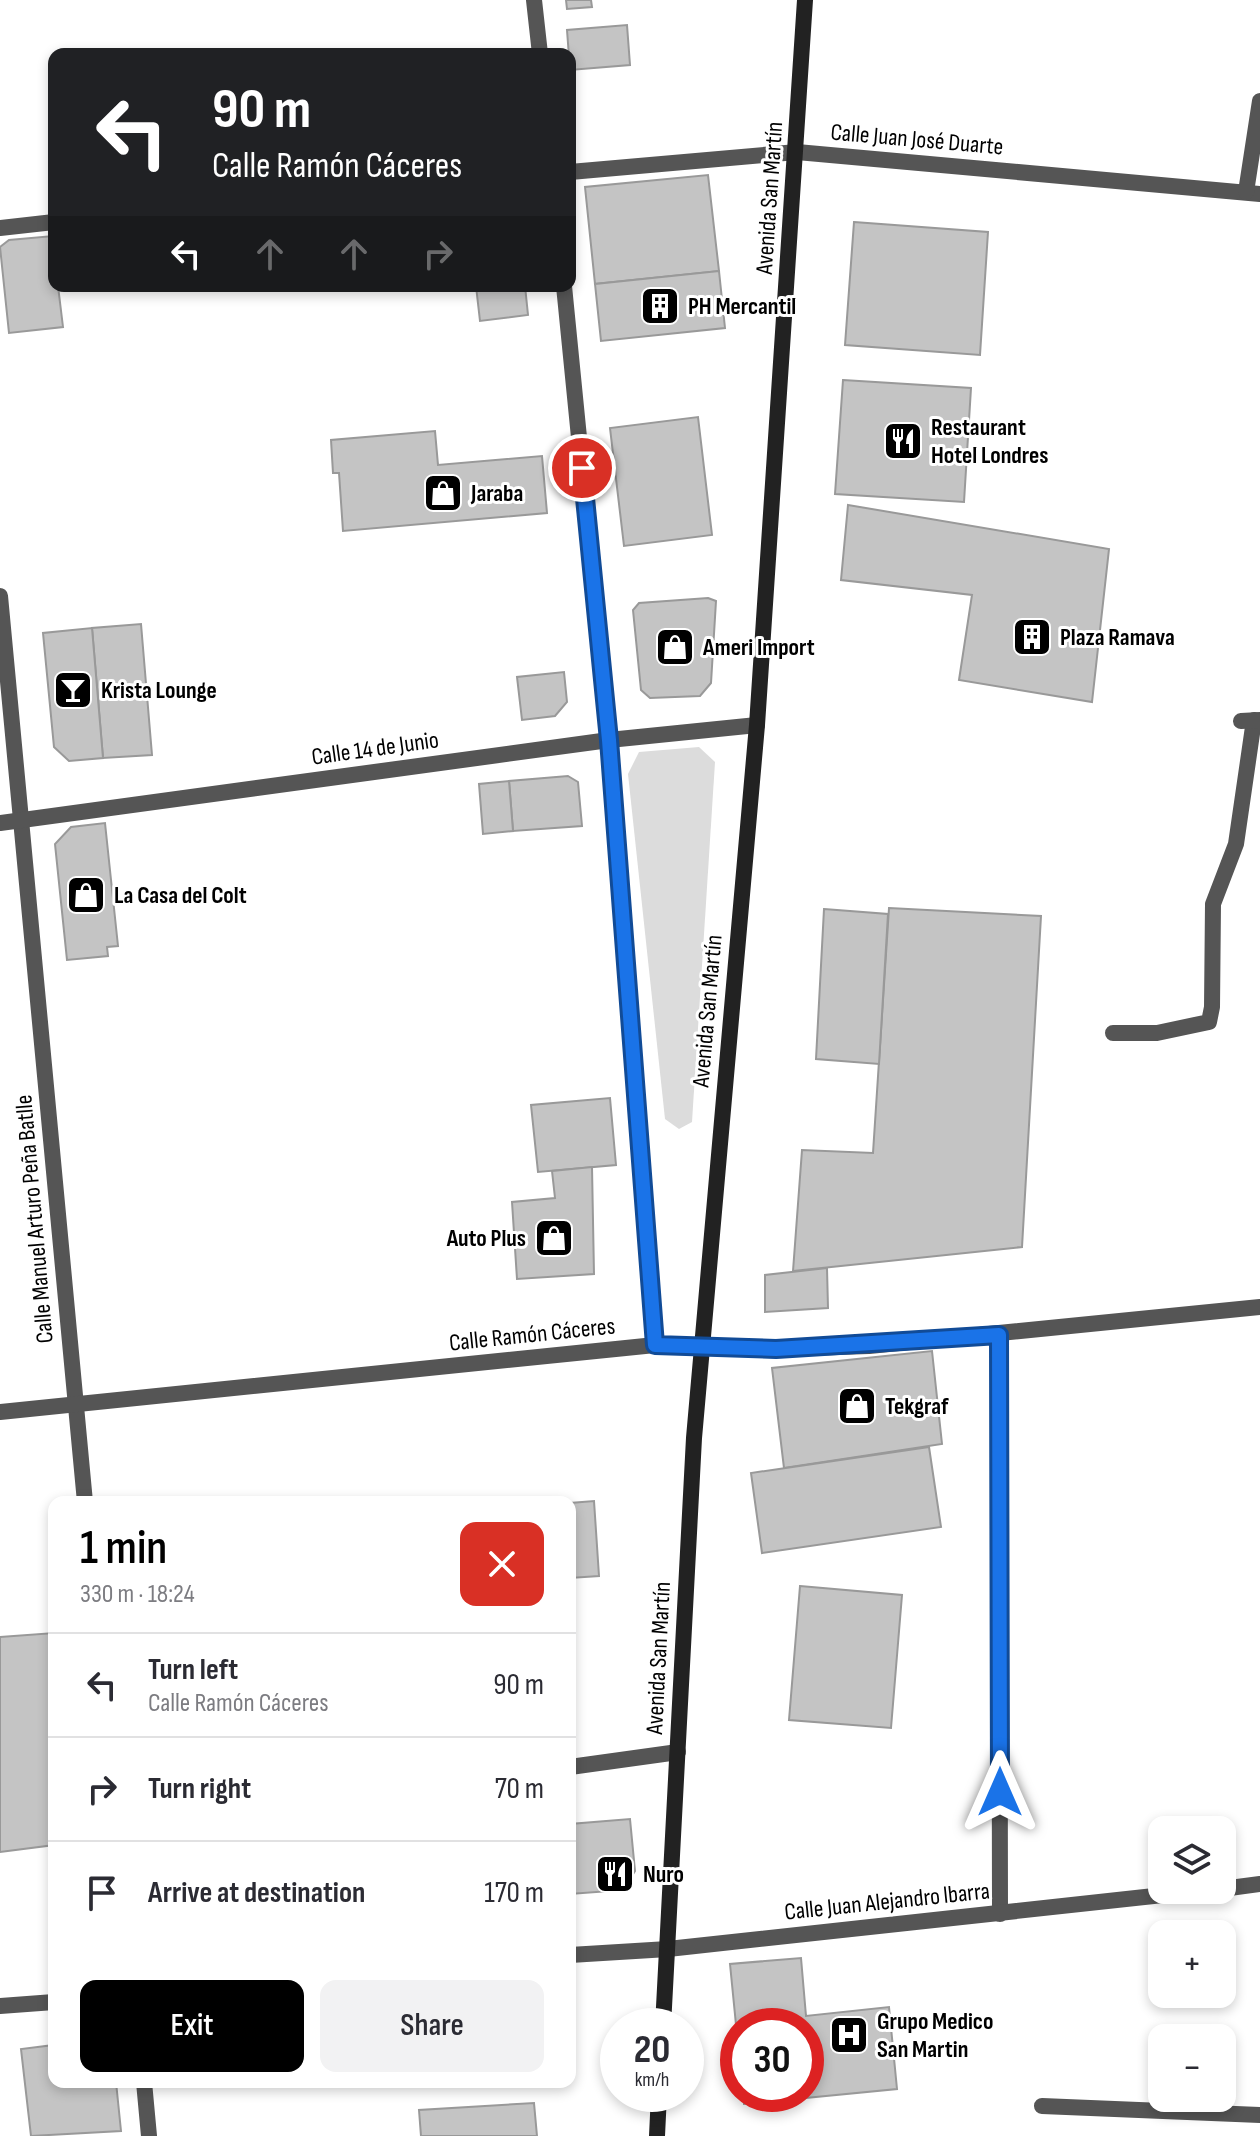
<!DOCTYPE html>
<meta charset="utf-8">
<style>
body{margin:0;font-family:"Sofia Sans Condensed",sans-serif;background:#f2f2f3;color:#2b2b33;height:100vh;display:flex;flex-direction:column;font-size:30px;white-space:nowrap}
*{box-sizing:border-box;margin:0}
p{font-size:26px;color:#7c7c81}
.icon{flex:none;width:44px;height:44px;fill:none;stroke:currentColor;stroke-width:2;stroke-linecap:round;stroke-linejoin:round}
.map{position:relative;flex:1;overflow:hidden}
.sheet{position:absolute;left:48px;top:1496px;width:528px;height:592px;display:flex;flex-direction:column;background:#fff;border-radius:16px;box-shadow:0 4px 12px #0003}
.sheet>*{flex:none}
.banner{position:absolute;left:48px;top:48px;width:528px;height:244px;border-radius:16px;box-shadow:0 4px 12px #0003;background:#202124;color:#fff;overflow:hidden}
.buttons{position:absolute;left:1148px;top:1816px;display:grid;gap:16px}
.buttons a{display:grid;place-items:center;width:88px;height:88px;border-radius:16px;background:#fff;box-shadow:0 4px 12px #0003;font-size:40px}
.speed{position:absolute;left:600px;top:2008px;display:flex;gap:16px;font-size:40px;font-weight:700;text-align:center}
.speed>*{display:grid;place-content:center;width:104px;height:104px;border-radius:50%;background:#fff;box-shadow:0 4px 12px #0003;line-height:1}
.speed small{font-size:20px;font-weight:400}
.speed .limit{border:12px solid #d22;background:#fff;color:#111}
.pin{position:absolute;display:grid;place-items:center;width:68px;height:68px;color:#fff;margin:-34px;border:4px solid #fff;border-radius:50%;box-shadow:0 2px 8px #0007}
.me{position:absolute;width:88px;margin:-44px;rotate:0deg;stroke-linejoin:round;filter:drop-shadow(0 0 6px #0008)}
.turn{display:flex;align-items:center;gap:28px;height:168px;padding:0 32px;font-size:36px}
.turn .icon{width:104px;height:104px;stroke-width:2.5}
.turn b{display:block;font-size:56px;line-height:68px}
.lanes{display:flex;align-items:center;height:76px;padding:0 32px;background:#0003;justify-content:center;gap:40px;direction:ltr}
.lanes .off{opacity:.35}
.round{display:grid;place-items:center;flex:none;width:84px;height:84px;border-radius:16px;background:#f2f2f3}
.headline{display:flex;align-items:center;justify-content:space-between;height:136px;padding:0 32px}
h1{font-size:48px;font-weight:600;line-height:60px;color:#000}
.action{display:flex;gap:16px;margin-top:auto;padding:16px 32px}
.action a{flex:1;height:92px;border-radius:16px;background:#000;color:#fff;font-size:32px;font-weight:600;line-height:92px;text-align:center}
.action a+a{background:#f2f2f3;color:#2b2b33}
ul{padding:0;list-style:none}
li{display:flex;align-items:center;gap:24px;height:104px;padding:0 32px;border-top:2px solid #e1e1e2}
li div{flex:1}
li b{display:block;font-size:30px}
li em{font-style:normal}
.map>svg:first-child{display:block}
.green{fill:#dcdcdc}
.building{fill:#c4c4c4;stroke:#999;stroke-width:2}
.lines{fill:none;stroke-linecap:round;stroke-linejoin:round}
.service{stroke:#555;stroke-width:16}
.minor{stroke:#555;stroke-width:16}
.secondary{stroke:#222;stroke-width:16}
.route-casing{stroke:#114b97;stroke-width:20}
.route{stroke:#1a73e8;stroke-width:14}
.labels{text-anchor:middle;stroke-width:6;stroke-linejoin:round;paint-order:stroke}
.street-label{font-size:24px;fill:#000;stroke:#fff}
.poi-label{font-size:24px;font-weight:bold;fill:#000;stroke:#fff;text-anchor:start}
</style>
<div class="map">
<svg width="1260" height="2136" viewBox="0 0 1260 2136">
<rect width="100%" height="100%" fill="#fff"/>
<path class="green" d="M699,747L715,762L692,1122L679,1129L665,1119L628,774L639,752Z"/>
<g class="building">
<path d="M566,0H591L592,7L567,9Z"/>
<path d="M627,25L630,65L570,70L567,30Z"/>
<path d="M708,175L719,271L595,284L585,187Z"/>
<path d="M854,222L988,232L980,355L845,345Z"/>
<path d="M53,236L54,286H58L63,327L9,333L0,247L9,240Z"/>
<path d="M719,271L725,328L601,341L595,284Z"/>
<path d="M476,286H525L528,315L480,321Z"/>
<path d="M843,380L971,388L964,502L835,494Z"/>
<path d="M698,417L712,535L624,546L610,428Z"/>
<path d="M435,431L438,465L542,456L547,513L343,531L339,473H333L331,440Z"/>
<path d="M848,505L1109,549L1092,702L959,680L972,595L841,580Z"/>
<path d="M708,598L716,601L711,683L700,696L650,698L641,690L633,610L639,603Z"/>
<path d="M141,624L152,755L103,758L92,628Z"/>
<path d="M92,628L103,758L69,761L54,747L43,633Z"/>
<path d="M564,672L567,702L555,716L522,720L517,677Z"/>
<path d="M568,776L578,782L582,826L513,831L509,781Z"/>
<path d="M509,781L513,831L483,834L479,784Z"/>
<path d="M105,823L118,946L107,947L108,956L67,960L55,844L71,827Z"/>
<path d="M889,908L1041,916L1022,1247L793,1271L802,1150L873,1153Z"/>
<path d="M824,909L888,914L879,1064L816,1059Z"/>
<path d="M610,1098L616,1165L538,1172L531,1105Z"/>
<path d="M592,1167L594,1274L517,1279L512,1202L555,1198L552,1171Z"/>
<path d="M827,1268L828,1308L765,1312V1275Z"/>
<path d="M932,1351L942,1444L784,1468L772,1368Z"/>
<path d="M929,1447L941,1527L762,1553L751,1473Z"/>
<path d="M594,1501L599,1576L570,1578V1503Z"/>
<path d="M800,1586L902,1595L891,1728L789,1720Z"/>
<path d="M54,1633V1845L0,1852V1637Z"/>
<path d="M630,1819L635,1871L623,1890L570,1894V1824Z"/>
<path d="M801,1958L806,2016L889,2007L897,2089L744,2104L743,2094H806V2026H738V2045L730,1964Z"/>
<path d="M54,2045V2082H116L121,2131L31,2136L21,2049Z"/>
<path d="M534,2103L537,2136H421L419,2110Z"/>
</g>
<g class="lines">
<g class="service">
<path d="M1113,1033H1157L1209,1022L1212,1007L1213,904L1236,844L1254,720"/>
<path d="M570,1767L678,1752"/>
</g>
<g class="minor">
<path d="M534,0L540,54"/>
<path d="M570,172L797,152L1260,194"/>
<path d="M1246,192L1260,101"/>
<path d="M0,228L54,222"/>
<path d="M564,286L609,740L655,1345"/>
<path d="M0,596L85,1502"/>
<path d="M1241,721L1260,720"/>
<path d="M0,823L609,740L757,725"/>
<path d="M999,1335L1000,1914"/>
<path d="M0,1412L655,1345L776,1349L869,1346L1260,1307"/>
<path d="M1222,1889L1260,1884"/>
<path d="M570,1955L668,1949L1209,1890"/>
<path d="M0,2006L54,2002"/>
<path d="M144,2082L149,2136"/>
<path d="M1042,2106L1260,2115"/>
</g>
<g class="secondary">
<path d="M663,2026L694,1438L757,725L805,0"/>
<path d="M657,2136L659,2094"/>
</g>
</g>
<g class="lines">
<g class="route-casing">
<path id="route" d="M582,468L609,740L655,1345L776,1349L999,1335L1000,1792"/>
</g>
<use href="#route" class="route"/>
</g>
<defs>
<g id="building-square" transform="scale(2)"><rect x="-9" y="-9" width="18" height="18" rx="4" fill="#000" stroke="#fff"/><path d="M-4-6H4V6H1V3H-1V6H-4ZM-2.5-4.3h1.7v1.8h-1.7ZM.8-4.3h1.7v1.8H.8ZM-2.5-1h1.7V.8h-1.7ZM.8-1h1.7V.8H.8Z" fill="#fff"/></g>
<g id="restaurant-square" transform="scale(2)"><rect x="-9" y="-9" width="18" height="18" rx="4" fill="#000" stroke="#fff"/><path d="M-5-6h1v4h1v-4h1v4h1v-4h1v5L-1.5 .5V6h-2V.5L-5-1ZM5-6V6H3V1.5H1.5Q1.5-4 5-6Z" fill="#fff"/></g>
<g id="shop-square" transform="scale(2)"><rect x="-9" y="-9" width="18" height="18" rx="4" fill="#000" stroke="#fff"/><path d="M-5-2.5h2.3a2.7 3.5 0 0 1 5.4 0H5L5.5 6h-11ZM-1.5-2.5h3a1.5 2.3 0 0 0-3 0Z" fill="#fff"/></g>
<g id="bar-square" transform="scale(2)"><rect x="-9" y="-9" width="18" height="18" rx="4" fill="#000" stroke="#fff"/><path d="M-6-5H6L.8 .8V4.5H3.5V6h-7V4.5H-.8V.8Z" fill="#fff"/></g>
<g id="hospital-square" transform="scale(2)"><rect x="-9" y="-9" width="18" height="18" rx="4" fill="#000" stroke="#fff"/><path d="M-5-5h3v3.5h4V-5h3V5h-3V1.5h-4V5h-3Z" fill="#fff"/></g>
</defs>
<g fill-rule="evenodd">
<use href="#building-square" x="660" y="306"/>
<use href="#restaurant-square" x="903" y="441"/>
<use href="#shop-square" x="443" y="493"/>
<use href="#building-square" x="1032" y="637"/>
<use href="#shop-square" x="675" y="647"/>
<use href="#bar-square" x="73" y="690"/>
<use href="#shop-square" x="86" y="895"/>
<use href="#shop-square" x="554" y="1238"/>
<use href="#shop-square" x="857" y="1406"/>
<use href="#restaurant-square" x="615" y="1874"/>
<use href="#hospital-square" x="849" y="2035"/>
</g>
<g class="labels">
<g class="street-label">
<text transform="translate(917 139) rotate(5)" y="8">Calle Juan José Duarte</text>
<text transform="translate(769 198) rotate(-86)" y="8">Avenida San Martín</text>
<text transform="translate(375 748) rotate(-8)" y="8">Calle 14 de Junio</text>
<text transform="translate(707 1011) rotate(-85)" y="8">Avenida San Martín</text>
<text transform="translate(34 1219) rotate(-95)" y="8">Calle Manuel Arturo Peña Batlle</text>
<text transform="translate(532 1334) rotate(-6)" y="8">Calle Ramón Cáceres</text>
<text transform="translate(658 1658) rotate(-87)" y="8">Avenida San Martín</text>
<text transform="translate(887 1901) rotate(-6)" y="8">Calle Juan Alejandro lbarra</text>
</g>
<g class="poi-label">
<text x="688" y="314">PH Mercantil</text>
<text x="931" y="435">Restaurant<tspan x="931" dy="28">Hotel Londres</tspan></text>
<text x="471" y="501">Jaraba</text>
<text x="1060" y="645">Plaza Ramava</text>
<text x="703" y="655">Ameri Import</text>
<text x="101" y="698">Krista Lounge</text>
<text x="114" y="903">La Casa del Colt</text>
<text x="526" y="1246" text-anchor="end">Auto Plus</text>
<text x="885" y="1414">Tekgraf</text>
<text x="643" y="1882">Nuro</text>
<text x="877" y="2029">Grupo Medico<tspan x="877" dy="28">San Martin</tspan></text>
</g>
</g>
</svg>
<div class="buttons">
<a><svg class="icon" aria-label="layers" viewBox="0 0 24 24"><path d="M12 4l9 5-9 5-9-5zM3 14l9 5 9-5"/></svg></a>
<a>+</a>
<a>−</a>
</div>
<div class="speed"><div>20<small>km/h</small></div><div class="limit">30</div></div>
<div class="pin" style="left:582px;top:468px;background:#d93025"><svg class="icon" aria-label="arrive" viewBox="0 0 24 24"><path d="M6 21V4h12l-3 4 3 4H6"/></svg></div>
<svg class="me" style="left:1000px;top:1792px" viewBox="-20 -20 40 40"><path d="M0-17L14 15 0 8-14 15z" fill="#1a73e8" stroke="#fff" stroke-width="4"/></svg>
<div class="banner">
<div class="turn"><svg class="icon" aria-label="left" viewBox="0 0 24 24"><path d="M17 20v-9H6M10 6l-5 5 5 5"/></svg><div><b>90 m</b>Calle Ramón Cáceres</div></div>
<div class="lanes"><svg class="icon" aria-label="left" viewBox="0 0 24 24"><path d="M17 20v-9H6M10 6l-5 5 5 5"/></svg><svg class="icon off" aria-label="ahead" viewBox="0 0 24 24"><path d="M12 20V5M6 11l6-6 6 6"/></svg><svg class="icon off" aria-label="ahead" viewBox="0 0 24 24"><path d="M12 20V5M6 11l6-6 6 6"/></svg><svg class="icon off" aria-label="right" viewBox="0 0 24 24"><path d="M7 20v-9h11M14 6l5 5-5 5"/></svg></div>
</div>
<section class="sheet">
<div class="headline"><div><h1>1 min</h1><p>330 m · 18:24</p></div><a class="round" style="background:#d93025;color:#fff"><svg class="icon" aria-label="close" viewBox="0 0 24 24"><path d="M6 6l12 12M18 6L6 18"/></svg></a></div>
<ul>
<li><svg class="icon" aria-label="left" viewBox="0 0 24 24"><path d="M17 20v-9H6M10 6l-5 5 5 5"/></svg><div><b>Turn left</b><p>Calle Ramón Cáceres</p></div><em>90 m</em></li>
<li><svg class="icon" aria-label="right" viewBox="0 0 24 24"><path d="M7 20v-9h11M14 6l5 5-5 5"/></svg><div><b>Turn right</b></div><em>70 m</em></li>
<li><svg class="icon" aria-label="arrive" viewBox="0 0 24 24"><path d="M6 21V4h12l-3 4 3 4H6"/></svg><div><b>Arrive at destination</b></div><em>170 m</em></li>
</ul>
<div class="action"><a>Exit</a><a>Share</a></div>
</section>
</div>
